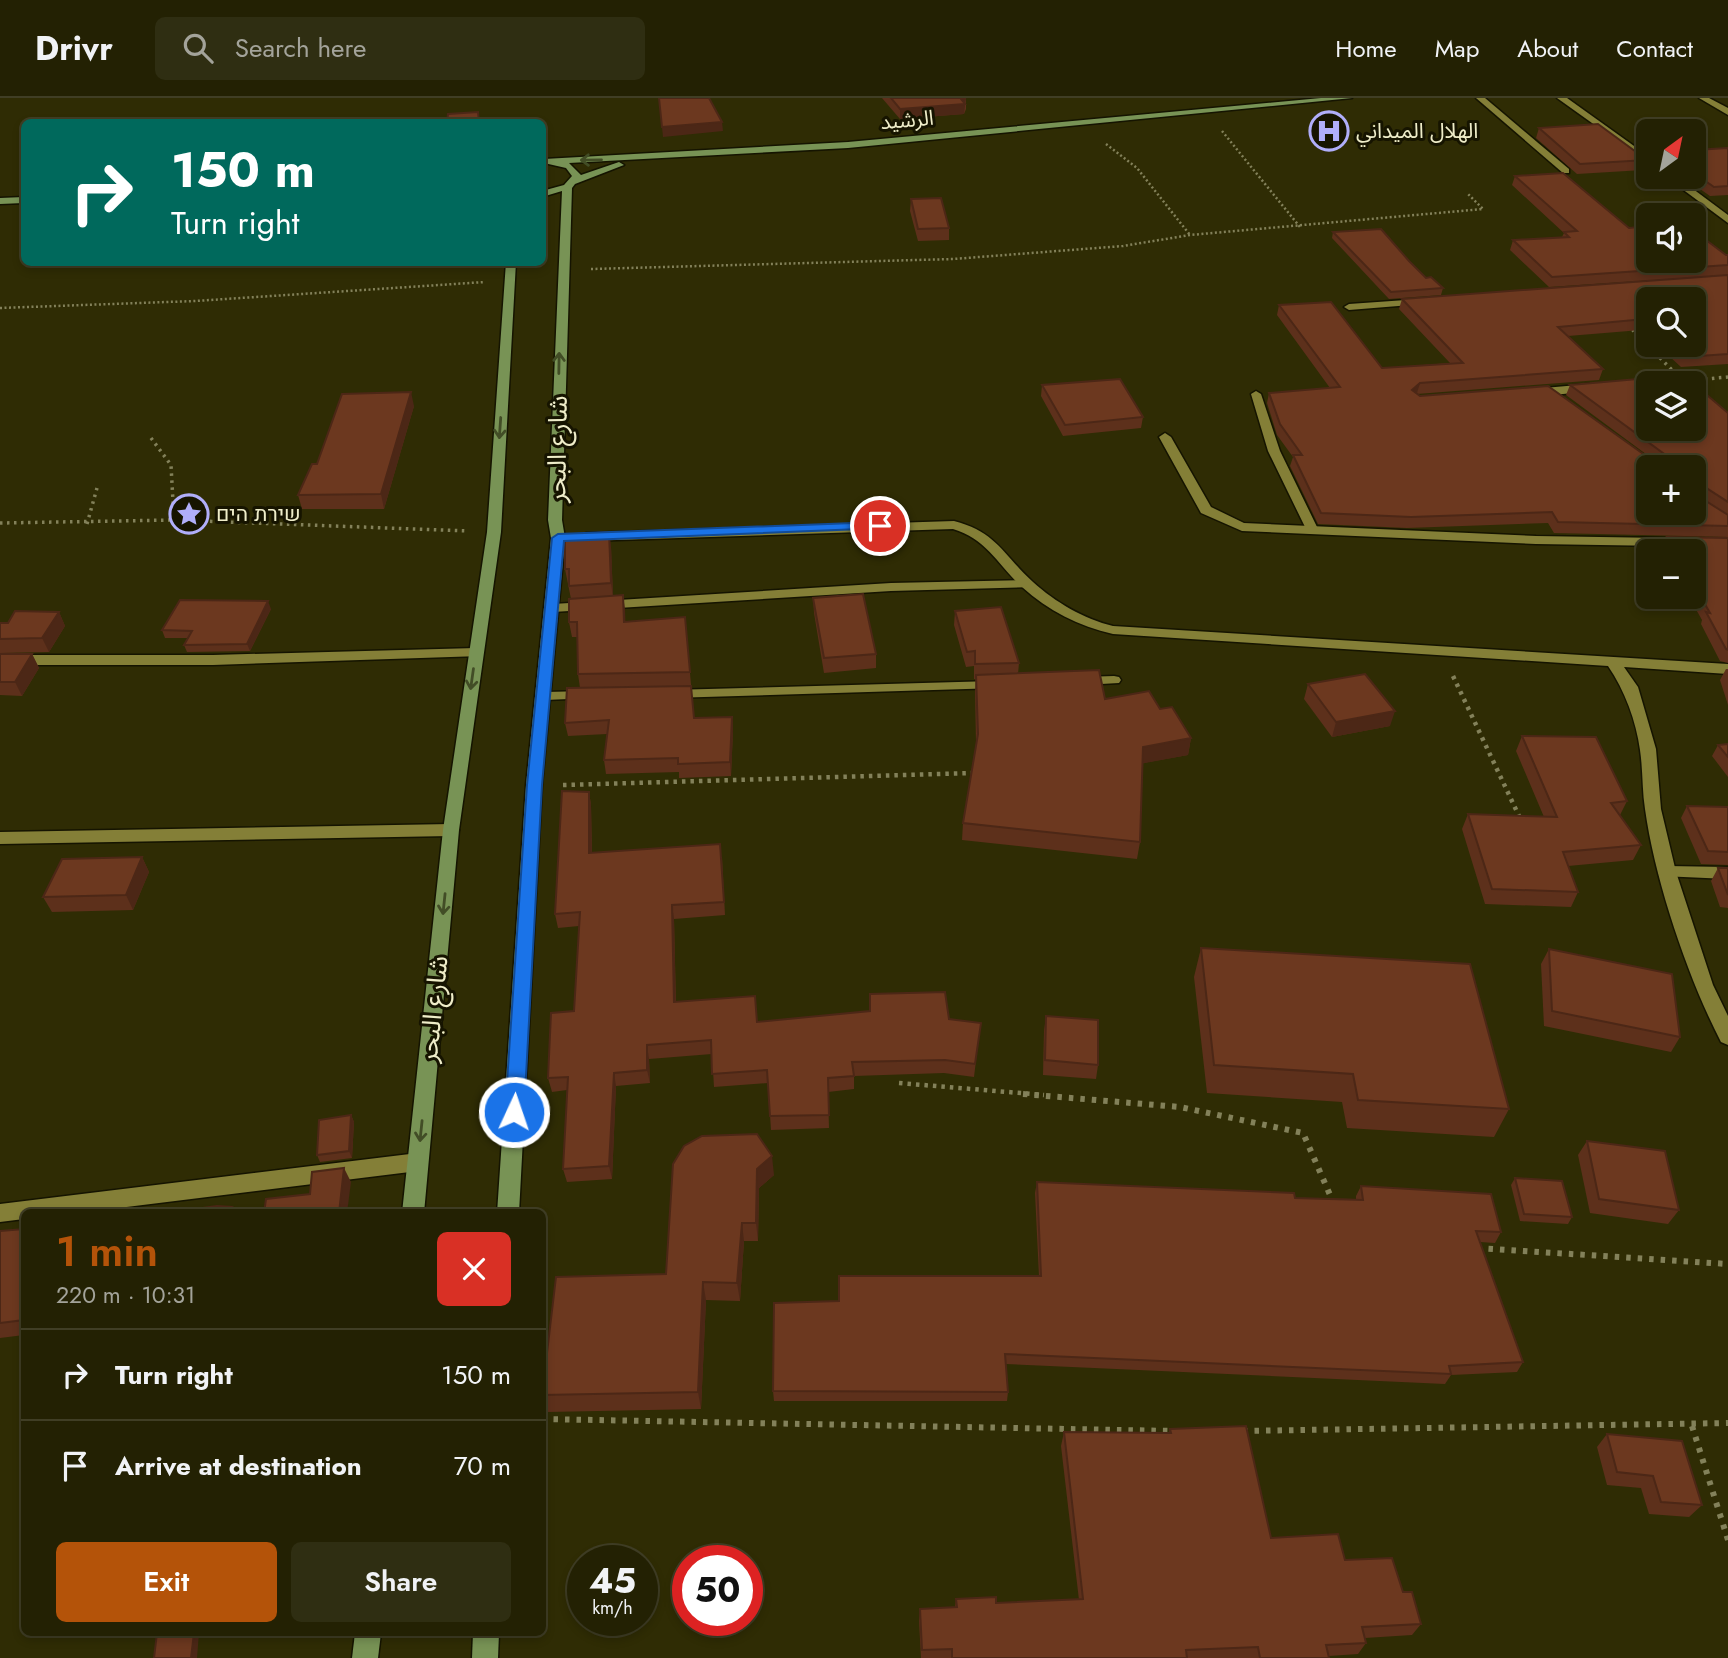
<!DOCTYPE html>
<meta charset="utf-8">
<style>
body{margin:0;font-family:Jost,"Noto Sans Arabic",Heebo,sans-serif;background:#2f2e12;color:#f1f3f6;height:100vh;display:flex;flex-direction:column;font-size:26px;white-space:nowrap}
*{box-sizing:border-box;margin:0}
p{font-size:23px;color:#a3a39a}
.icon{flex:none;width:38px;height:38px;fill:none;stroke:currentColor;stroke-width:2;stroke-linecap:round;stroke-linejoin:round}
.map{position:relative;flex:1;overflow:hidden}
.details{position:absolute;left:21px;top:1111px;width:525px;height:427px;display:flex;flex-direction:column;background:#232103;border-radius:10px;box-shadow:0 4px 10px #0003,0 0 0 2px #403e25}
.details>*{flex:none}
.banner{position:absolute;left:21px;top:21px;width:525px;height:147px;border-radius:10px;box-shadow:0 4px 10px #0003,0 0 0 2px #403e25;background:#00695c;color:#fff;overflow:hidden}
.needle{width:46px;rotate:33deg}
.tools{position:absolute;left:1636px;top:21px;display:grid;gap:14px}
.tools a{display:grid;place-items:center;width:70px;height:70px;border-radius:10px;background:#232103;box-shadow:0 4px 10px #0003,0 0 0 2px #403e25;font-size:35px}
.speed{position:absolute;left:567px;top:1447px;display:flex;gap:14px;font-size:35px;font-weight:700;text-align:center}
.speed>*{display:grid;place-content:center;width:91px;height:91px;border-radius:50%;background:#232103;box-shadow:0 4px 10px #0003,0 0 0 2px #403e25;line-height:1}
.speed small{font-size:18px;font-weight:400}
.speed .limit{border:10px solid #d22;background:#fff;color:#111}
.pin{position:absolute;display:grid;place-items:center;width:60px;height:60px;color:#fff;margin:-30px;border:4px solid #fff;border-radius:50%;box-shadow:0 2px 7px #0007}
.me{position:absolute;width:77px;margin:-38px;rotate:3deg;stroke-linejoin:round;filter:drop-shadow(0 0 5px #0008)}
.turn{display:flex;align-items:center;gap:24px;height:147px;padding:0 35px;font-size:32px}
.turn .icon{width:91px;height:91px;stroke-width:2.5}
.turn b{display:block;font-size:49px;line-height:60px}
.round{display:grid;place-items:center;flex:none;width:74px;height:74px;border-radius:10px;background:#2f2e12}
.summary{display:flex;align-items:center;justify-content:space-between;height:119px;padding:0 35px}
h1{font-size:42px;font-weight:600;line-height:52px;color:#b45309}
.button{display:flex;gap:14px;margin-top:auto;padding:14px 35px}
.button a{flex:1;height:80px;border-radius:10px;background:#b45309;color:#fff;font-size:28px;font-weight:600;line-height:80px;text-align:center}
.button a+a{background:#2f2e12;color:#f1f3f6}
ul{padding:0;list-style:none}
li{display:flex;align-items:center;gap:21px;height:91px;padding:0 35px;border-top:2px solid #403e25}
li div{flex:1}
li b{display:block;font-size:26px}
li em{font-style:normal}
header{display:flex;align-items:center;gap:42px;box-sizing:border-box;height:98px;padding:0 35px;background:#232103;border-bottom:2px solid #403e25}
header strong{font-size:33px}
nav{display:flex;gap:38px;margin-inline-start:auto;font-size:24px}
.search{width:490px;height:63px;background:#2f2e12;display:flex;align-items:center;gap:18px;box-sizing:border-box;padding:0 24px;border-radius:10px;color:#a3a39a;font-size:26px}
.map>svg:first-child{display:block}
.lines{fill:none;stroke-linecap:round;stroke-linejoin:round}
.lane-casing{stroke:#151401;stroke-width:3}
.street-casing{stroke:#151401;stroke-width:3}
.secondary-casing{stroke:#151401;stroke-width:3}
.path-far3{stroke:#83815a;stroke-width:2.5;stroke-dasharray:2 2.5;stroke-linecap:butt}
.path-far2{stroke:#83815a;stroke-width:3.5;stroke-dasharray:2.5 4.5;stroke-linecap:butt}
.path-far1{stroke:#83815a;stroke-width:4.5;stroke-dasharray:3.5 5;stroke-linecap:butt}
.path{stroke:#83815a;stroke-width:6;stroke-dasharray:4.5 7;stroke-linecap:butt}
.lane{fill:#847f37;fill-rule:evenodd}
.street{fill:#847f37;fill-rule:evenodd}
.secondary{fill:#789355;fill-rule:evenodd}
.wall{fill:#5d301b}
.shaded-wall{fill:#4c2716}
.building{fill:#6c381f;stroke:#4c2716;stroke-width:2;fill-rule:evenodd}
.oneway{stroke:#424d26}
.route{fill:#1a73e8;stroke:#114b97;stroke-width:2}
.labels{text-anchor:middle;stroke-width:6;stroke-linejoin:round;paint-order:stroke}
.far-street-label{font-size:21px;fill:#efedc9;stroke:#161400}
.far-poi-label{font-size:21px;fill:#efedc9;stroke:#161400;text-anchor:start}
.street-label{font-size:26px;fill:#efedc9;stroke:#161400}
</style>
<header>
<strong>Drivr</strong>
<div class="search"><svg class="icon" aria-label="search" viewBox="0 0 24 24"><circle cx="10" cy="10" r="6"/><path d="M15 15l6 6"/></svg>Search here</div>
<nav><a>Home</a><a>Map</a><a>About</a><a>Contact</a></nav>
</header>
<div class="map">
<svg width="1728" height="1560" viewBox="0 0 1728 1560">
<rect width="100%" height="100%" fill="#2f2c04"/>
<g class="lines">
<g class="lane-casing">
<g id="lane">
<path d="M1476,0H1485L1569,71V75H1563Z"/>
<path d="M1420,201L1423,202V206L1349,212L1344,209L1349,206Z"/>
<path d="M1256,293L1261,296L1280,353L1318,431L1316,434L1312,435L1306,431L1268,353L1251,296Z"/>
<path d="M1028,482L1034,486L1033,489L891,493L553,514L546,510L553,506L891,485Z"/>
<path d="M1114,578L1119,579L1121,582L1119,585L1083,587L1076,583L1083,579Z"/>
<path d="M994,583L999,584L1001,587L999,590L670,600L663,596L670,592Z"/>
<path d="M588,593L595,597L593,600L545,602L538,598L545,594Z"/>
<path d="M1667,768L1728,769V781L1661,778L1659,774L1661,770Z"/>
</g>
</g>
<g class="street-casing">
<g id="street">
<path d="M1557,0H1567L1648,58V65Z"/>
<path d="M1699,0H1709L1728,10V17Z"/>
<path d="M1666,79H1677L1728,117V125Z"/>
<path d="M1589,286L1595,290L1593,293L1533,299L1527,295L1533,291Z"/>
<path d="M1165,335L1171,339L1211,409L1244,425L1536,438L1728,441V449L1536,446L1242,433L1201,415L1159,339Z"/>
<path d="M954,423C997,434 1003,457 1033,484C1055,504 1084,521 1113,528L1728,566V576L1624,569L1638,589L1656,651L1661,711L1676,774L1713,887L1728,918V947L1721,944C1688,880 1655,783 1645,711C1642,692 1643,672 1640,652C1636,623 1625,593 1608,568L1113,536C1079,528 1048,513 1022,489C998,467 987,441 953,431L586,443L579,439L586,435Z"/>
<path d="M476,550L481,552L483,555L481,558L213,567H0V557H213Z"/>
<path d="M451,726L459,732L451,738L0,746V734Z"/>
<path d="M418,1055L425,1058L428,1064L425,1070L418,1073L78,1115H24V1121L0,1124V1106Z"/>
</g>
</g>
<g class="secondary-casing">
<g id="secondary">
<path d="M1321,0H1352L848,50L569,65L581,77L619,64L624,67L575,86L572,90L562,422L565,440L542,687L519,1115H497L526,687L551,440L548,422L562,93L542,99V93L564,87L572,78L566,70L544,65V61L848,44Z"/>
<path d="M24,99V105L0,106V100Z"/>
<path d="M506,164H516L501,434L459,732L424,1115H402L443,732L487,434Z"/>
<path d="M355,1535H381L378,1560H352Z"/>
<path d="M473,1535H499L498,1560H472Z"/>
</g>
</g>
<g class="path-far3">
<path d="M1222,33L1300,129"/>
<path d="M1106,46L1137,70L1190,137"/>
<path d="M591,171L953,161L1123,148L1190,137L1483,111L1468,96"/>
<path d="M0,210L195,203L485,184"/>
<path d="M1629,229L1646,246"/>
</g>
<g class="path-far2">
<path d="M1645,245L1680,280"/>
<path d="M1684,283L1728,279"/>
<path d="M151,340L171,367L174,422"/>
<path d="M0,425L174,422L468,433"/>
<path d="M87,426L97,390"/>
</g>
<g class="path-far1">
<path d="M1453,578L1519,718"/>
<path d="M563,687L974,675"/>
<path d="M899,985L1044,997"/>
</g>
<g class="path">
<path d="M1023,996L1180,1009L1303,1035L1334,1106"/>
<path d="M1477,1150L1728,1166"/>
<path d="M542,1321L1174,1333"/>
<path d="M1692,1328L1728,1442"/>
<path d="M1243,1333L1728,1325"/>
</g>
<use href="#lane" class="lane"/>
<use href="#street" class="street"/>
<use href="#secondary" class="secondary"/>
</g>
<g class="wall">
<path d="M882,0H966V11L964,16L900,21Z"/>
<path d="M1539,30L1647,62L1643,72L1577,76L1536,40Z"/>
<path d="M1728,50V97L1710,98L1683,79H1694V52Z"/>
<path d="M1515,78L1629,130L1728,157V266L1681,269L1657,247H1694L1648,201V238L1641,232L1568,238L1603,271L1599,282L1417,296L1420,298L1653,363L1654,362L1566,297L1570,287L1728,315V439L1554,435L1548,425L1407,430L1318,426L1290,368L1293,359L1277,337L1267,305L1269,295L1330,290L1277,217L1279,207L1382,270L1450,265L1399,211L1402,201L1728,177L1549,189L1510,152L1513,142L1562,139L1564,135L1512,87Z"/>
<path d="M911,101L949,130V142L918,143L910,113Z"/>
<path d="M1333,134L1409,163L1426,180L1443,190L1441,197L1389,201L1332,140Z"/>
<path d="M1042,287L1143,319L1141,330L1063,338L1041,298Z"/>
<path d="M414,308L384,411H302L298,397L317,366Z"/>
<path d="M1667,439L1728,440V565L1720,563L1701,526L1702,522L1689,499H1694V453H1664L1662,451Z"/>
<path d="M611,449L613,498L625,512V524L685,519L694,620L732,619L733,633L731,678L679,680V674L606,676L604,662L607,636L568,638L565,625L580,590L578,576L577,539H572L569,524L571,501L565,471Z"/>
<path d="M813,500L876,556V570L824,575L814,515Z"/>
<path d="M271,511L250,553L187,554L184,547L188,540H165L162,532Z"/>
<path d="M955,513L1019,565L1018,576L1105,601L1160,611L1191,640L1188,657L1143,665L1140,744L1137,761L962,742L963,725L976,645L975,594L976,581H974V568L966,569L954,527Z"/>
<path d="M59,514L65,528L49,554L0,555V525H8Z"/>
<path d="M0,556H32L39,570L22,598L0,597Z"/>
<path d="M1726,571H1728V607L1720,582Z"/>
<path d="M1308,586L1390,628L1332,639L1304,601Z"/>
<path d="M1522,638L1627,703L1620,717L1641,747L1633,762L1568,768L1578,794L1571,809L1485,806L1462,731L1468,716L1544,719L1516,653Z"/>
<path d="M1728,646V679L1712,658L1718,647Z"/>
<path d="M589,694L591,707L592,755L722,759L725,817L674,821L676,904L757,924L870,913V896L949,921L979,938L974,979L944,975L854,978V991L828,994L829,1030L771,1032L768,985L714,989L712,956L649,961L650,985L616,988L612,1081L567,1084L563,1071L567,992L552,994L548,980L574,913L579,828L558,830L555,816Z"/>
<path d="M1687,708L1728,709V767L1701,766L1681,720Z"/>
<path d="M142,759L149,774L133,812L52,814L43,799Z"/>
<path d="M1718,770H1728V810L1720,809L1711,783Z"/>
<path d="M1201,850L1509,1011L1494,1039L1347,1030L1342,1004L1207,995L1194,879Z"/>
<path d="M1549,851L1680,939L1671,954L1544,928L1541,866Z"/>
<path d="M1046,918L1098,967L1096,981L1043,977L1044,933Z"/>
<path d="M351,1017L354,1024L352,1060L320,1064L317,1057Z"/>
<path d="M1587,1043L1679,1112L1668,1126L1590,1115L1578,1057Z"/>
<path d="M673,1066L774,1077L759,1090L758,1143H744L740,1203L706,1202L701,1311L547,1314L542,1300V1290L666,1176Z"/>
<path d="M1515,1080L1572,1119L1568,1126L1520,1123L1511,1087Z"/>
<path d="M1037,1084L1295,1100L1356,1101V1098L1361,1088L1501,1134L1495,1145L1480,1144L1523,1264L1517,1274L1451,1277L1445,1286L1006,1266L1008,1294L1007,1303H774L773,1293L839,1203L1039,1178L1035,1095Z"/>
<path d="M24,1131V1237L0,1240V1133Z"/>
<path d="M1170,1331L1271,1440L1345,1462L1403,1494L1421,1526L1412,1537L1365,1540L1366,1545L1358,1556L1329,1558V1560H921L919,1523L920,1511L955,1509L956,1501L996,1505L1079,1502L1061,1348L1064,1334L1169,1335Z"/>
<path d="M1607,1336L1702,1407L1689,1419L1649,1416L1641,1390L1607,1387L1597,1349Z"/>
</g>
<g class="shaded-wall">
<path d="M966,0L964,16L900,21V11Z"/>
<path d="M722,24L723,33L663,39L662,29Z"/>
<path d="M1420,285L1417,295L1412,292Z"/>
<path d="M411,294L414,308L384,411L381,396Z"/>
<path d="M609,434L611,449L613,500L611,485Z"/>
<path d="M623,497L625,512L626,539L624,524Z"/>
<path d="M268,503L271,511L250,553L247,546Z"/>
<path d="M59,514L65,528L49,554L42,540Z"/>
<path d="M32,556L39,570L22,598L15,584Z"/>
<path d="M1395,613L1390,628L1332,639L1336,624Z"/>
<path d="M732,619L733,633L731,678L730,664Z"/>
<path d="M1191,640L1188,657L1140,666L1143,649Z"/>
<path d="M589,694L591,707L592,768L589,755Z"/>
<path d="M142,759L149,774L133,812L126,797Z"/>
<path d="M672,807L674,821L676,918L674,904Z"/>
<path d="M647,947L649,961L650,985L647,972Z"/>
<path d="M614,975L616,988L612,1081L609,1068Z"/>
<path d="M351,1017L354,1024L352,1060L349,1053Z"/>
<path d="M772,1058L774,1077L759,1090L758,1143L756,1125L757,1071Z"/>
<path d="M344,1070L351,1084L347,1115H339Z"/>
<path d="M742,1125L744,1143L740,1203L737,1185Z"/>
<path d="M703,1184L706,1202L701,1311L698,1294Z"/>
<path d="M194,1535H199L197,1560H191Z"/>
</g>
<g class="building">
<path d="M659,0H709L722,24L662,29Z"/>
<path d="M891,0H966L961,1L965,6L900,11Z"/>
<path d="M478,14L479,24H447L448,16Z"/>
<path d="M1598,26L1647,62L1580,66L1539,30Z"/>
<path d="M1728,50V88L1714,89L1694,75V52Z"/>
<path d="M1563,75L1629,130L1648,128V163H1694V133L1726,157H1728V167L1552,179L1513,142L1569,139L1564,134L1577,133L1515,78Z"/>
<path d="M941,100L949,130L918,131L911,101Z"/>
<path d="M1381,131L1409,163L1426,180L1431,179L1443,190L1391,194L1333,134Z"/>
<path d="M1728,177V256L1685,259L1672,247H1694V201H1648V224L1645,221L1558,229L1603,271L1420,285L1412,292L1420,298L1548,288L1653,363L1667,358L1570,287L1683,277L1693,285H1648V331H1694V286L1728,315V404L1697,384L1698,398L1728,417V428L1558,424L1552,414L1411,419L1321,415L1293,357H1302L1280,326L1269,295L1340,289L1279,207L1331,204L1382,270L1463,265L1402,201ZM1648,369H1694V415H1648Z"/>
<path d="M1120,281L1143,319L1065,327L1042,287Z"/>
<path d="M411,294L381,396L298,397L312,366H317L342,296Z"/>
<path d="M609,434L611,485L569,488V471H565V437Z"/>
<path d="M1667,439L1728,440V552L1726,551L1706,514L1710,515L1694,487V453H1675Z"/>
<path d="M863,496L876,556L824,560L813,500Z"/>
<path d="M623,497L624,524L685,519L690,574L578,576L577,524H569V501Z"/>
<path d="M180,502L268,503L247,546L184,547L192,533L162,532Z"/>
<path d="M1001,509L1019,565L975,566V553L967,554L955,513Z"/>
<path d="M15,513L59,514L42,540L0,541V525H8Z"/>
<path d="M0,556H32L15,584H0Z"/>
<path d="M1099,572L1105,601L1149,593L1160,611L1172,609L1191,640L1143,649L1140,744L963,725L978,636L976,577Z"/>
<path d="M1365,576L1395,613L1336,624L1308,586Z"/>
<path d="M691,588L694,620L732,619L730,664L678,666V660L604,662L609,622L565,625L567,590Z"/>
<path d="M1522,638L1596,639L1627,703L1611,705L1641,747L1563,754L1578,794L1492,791L1468,716L1557,719Z"/>
<path d="M1728,646V659L1718,647Z"/>
<path d="M562,693L589,694V755L720,746L724,804L672,807L674,904L755,898L757,924L870,913V896L945,894L949,921L981,925L975,966L945,962L852,964L854,978L828,980L829,1017L770,1018L767,972L712,976L711,942L647,947V972L614,975L609,1068L563,1071L568,979L548,980L551,915L574,913L580,814L555,816Z"/>
<path d="M1687,708L1728,709V754L1708,753Z"/>
<path d="M142,759L126,797L43,799L62,761Z"/>
<path d="M1718,770H1728V797Z"/>
<path d="M1201,850L1470,866L1509,1011L1358,1002L1353,976L1214,967Z"/>
<path d="M1549,851L1672,876L1680,939L1552,913Z"/>
<path d="M1046,918L1098,922V967L1045,962Z"/>
<path d="M351,1017L349,1053L317,1057L319,1022Z"/>
<path d="M757,1036L772,1058L757,1071L756,1125H742L737,1185L703,1184L698,1294L542,1297L556,1179L666,1176L673,1066L684,1048L702,1038Z"/>
<path d="M1587,1043L1665,1053L1679,1112L1599,1101Z"/>
<path d="M344,1070L339,1115H264L266,1101L310,1096L312,1074Z"/>
<path d="M1515,1080L1562,1083L1572,1119L1524,1116Z"/>
<path d="M1037,1084L1294,1095L1295,1100L1363,1102L1361,1088L1491,1096L1501,1134L1476,1133L1523,1264L1449,1268L1451,1276L1005,1256L1008,1294L773,1293L774,1205L839,1203V1178H1041Z"/>
<path d="M217,1108L232,1109L244,1115H166Z"/>
<path d="M24,1131V1222L0,1225V1133Z"/>
<path d="M1246,1328L1271,1440L1338,1436L1345,1462L1392,1460L1403,1494H1412L1421,1526L1362,1529L1366,1545L1326,1547L1329,1560H1260L1258,1549L1186,1552L1187,1560H952V1551L922,1552L920,1511L957,1509L956,1501L996,1499V1505L1083,1501L1064,1334L1171,1335L1170,1331Z"/>
<path d="M1607,1336L1682,1343L1702,1407L1661,1404L1653,1378L1617,1374Z"/>
<path d="M157,1535H194L191,1560H154Z"/>
</g>
<defs><path id="oneway-shaft" d="M-6 0H5M1.5-3L5.5 0L1.5 3" fill="none" stroke-width="1.6" stroke-linecap="round" stroke-linejoin="round" transform="scale(1.75)"/></defs>
<g class="oneway">
<use href="#oneway-shaft" transform="translate(591 62) rotate(179)"/>
<use href="#oneway-shaft" transform="translate(559 265) rotate(-89)"/>
<use href="#oneway-shaft" transform="translate(500 330) rotate(94)"/>
<use href="#oneway-shaft" transform="translate(472 581) rotate(98)"/>
<use href="#oneway-shaft" transform="translate(444 806) rotate(96)"/>
<use href="#oneway-shaft" transform="translate(421 1033) rotate(96)"/>
</g>
<path class="route" d="M880,424L885,425V430L564,443L542,687L524,1014L521,1020H508L505,1014L527,687L552,440L558,436Z"/>
<defs>
<g id="hospital-ring" transform="scale(2.0125)"><circle r="9.5" fill="#161400" stroke="#b0aefa" stroke-width="1.5"/><path d="M-5-5h3v3.5h4V-5h3V5h-3V1.5h-4V5h-3Z" fill="#b0aefa"/></g>
<g id="sight-ring" transform="scale(2.0125)"><circle r="9.5" fill="#161400" stroke="#b0aefa" stroke-width="1.5"/><path d="M0-6L1.8-2.2L6-1.7L2.9 1.2L3.7 5.4L0 3.3L-3.7 5.4L-2.9 1.2L-6-1.7L-1.8-2.2Z" fill="#b0aefa"/></g>
</defs>
<g fill-rule="evenodd">
<use href="#hospital-ring" x="1329" y="33"/>
<use href="#sight-ring" x="189" y="416"/>
</g>
<g class="labels">
<g class="far-street-label">
<text transform="translate(907 22) rotate(-5)" y="7">الرشيد</text>
</g>
<g class="far-poi-label">
<text x="1356" y="40">الهلال الميداني</text>
<text x="216" y="423">שירת הים</text>
</g>
<g class="street-label">
<text transform="translate(557 351) rotate(-89)" y="9">شارع البحر</text>
<text transform="translate(433 911) rotate(-84)" y="9">شارع البحر</text>
</g>
</g>
</svg>
<div class="tools">
<a><svg class="needle" viewBox="-14 -14 28 28"><path d="M0-13l5 13h-10z" fill="#e53935"/><path d="M0 13l5-13h-10z" fill="#a3a39a"/></svg></a>
<a><svg class="icon" aria-label="sound" viewBox="0 0 24 24"><path d="M4 9h4l5-4v14l-5-4H4zM17 9q2 3 0 6"/></svg></a>
<a><svg class="icon" aria-label="search" viewBox="0 0 24 24"><circle cx="10" cy="10" r="6"/><path d="M15 15l6 6"/></svg></a>
<a><svg class="icon" aria-label="layers" viewBox="0 0 24 24"><path d="M12 4l9 5-9 5-9-5zM3 14l9 5 9-5"/></svg></a>
<a>+</a>
<a>−</a>
</div>
<div class="speed"><div>45<small>km/h</small></div><div class="limit">50</div></div>
<div class="pin" style="left:880px;top:428px;background:#d93025"><svg class="icon" aria-label="arrive" viewBox="0 0 24 24"><path d="M6 21V4h12l-3 4 3 4H6"/></svg></div>
<svg class="me" style="left:514px;top:1014px" viewBox="-20 -20 40 40"><circle r="17" fill="#1a73e8" stroke="#fff" stroke-width="3"/><path d="M0-11L8 9 0 5-8 9z" fill="#fff"/></svg>
<div class="banner">
<div class="turn"><svg class="icon" aria-label="right" viewBox="0 0 24 24"><path d="M7 20v-9h11M14 6l5 5-5 5"/></svg><div><b>150 m</b>Turn right</div></div>
</div>
<section class="details">
<div class="summary"><div><h1>1 min</h1><p>220 m · 10:31</p></div><a class="round" style="background:#d93025;color:#fff"><svg class="icon" aria-label="close" viewBox="0 0 24 24"><path d="M6 6l12 12M18 6L6 18"/></svg></a></div>
<ul>
<li><svg class="icon" aria-label="right" viewBox="0 0 24 24"><path d="M7 20v-9h11M14 6l5 5-5 5"/></svg><div><b>Turn right</b></div><em>150 m</em></li>
<li><svg class="icon" aria-label="arrive" viewBox="0 0 24 24"><path d="M6 21V4h12l-3 4 3 4H6"/></svg><div><b>Arrive at destination</b></div><em>70 m</em></li>
</ul>
<div class="button"><a>Exit</a><a>Share</a></div>
</section>
</div>
